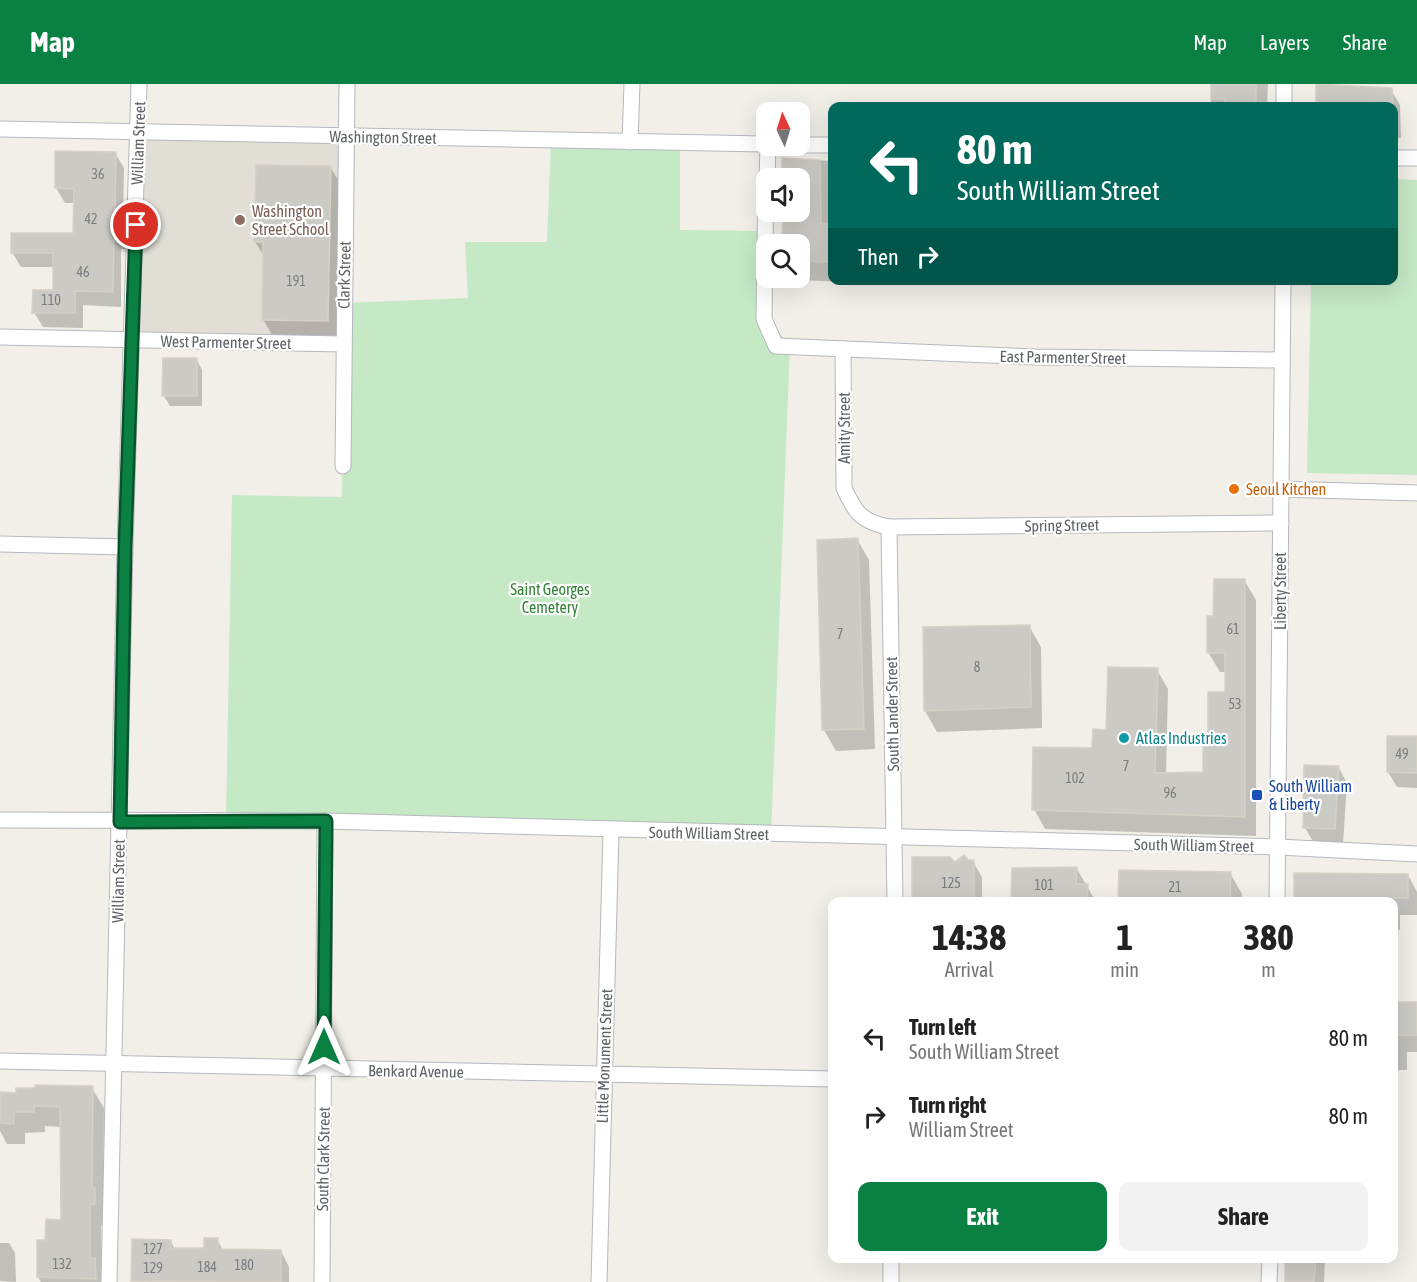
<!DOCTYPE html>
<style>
body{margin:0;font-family:"Asap Condensed",sans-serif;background:#f2f2f2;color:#222;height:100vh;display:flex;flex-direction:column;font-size:22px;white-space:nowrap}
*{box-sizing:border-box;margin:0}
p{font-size:20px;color:#767676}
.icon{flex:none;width:33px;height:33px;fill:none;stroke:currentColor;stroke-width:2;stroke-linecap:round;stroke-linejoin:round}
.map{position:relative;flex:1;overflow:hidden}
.side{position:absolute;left:828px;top:813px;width:570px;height:366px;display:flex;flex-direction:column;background:#fff;border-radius:12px;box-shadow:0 6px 24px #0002}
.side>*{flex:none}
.hud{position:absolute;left:828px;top:18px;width:570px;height:183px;border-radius:12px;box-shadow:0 6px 24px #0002;background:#00695c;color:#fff;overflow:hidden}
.needle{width:39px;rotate:356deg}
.tools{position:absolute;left:756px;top:18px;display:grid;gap:12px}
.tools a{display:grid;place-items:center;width:54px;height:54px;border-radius:12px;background:#fff;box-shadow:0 6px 24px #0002;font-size:30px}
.pin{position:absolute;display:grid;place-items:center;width:51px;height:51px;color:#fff;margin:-26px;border:3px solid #fff;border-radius:50%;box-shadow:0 2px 6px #0007}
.me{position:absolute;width:66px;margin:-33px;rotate:0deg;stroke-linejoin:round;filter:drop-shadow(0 0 4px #0008)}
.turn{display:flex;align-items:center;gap:21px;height:126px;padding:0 30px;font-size:27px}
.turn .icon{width:78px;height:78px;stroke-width:2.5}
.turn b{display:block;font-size:42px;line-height:51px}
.then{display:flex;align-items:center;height:57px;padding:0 30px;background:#0003;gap:12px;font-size:22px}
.eta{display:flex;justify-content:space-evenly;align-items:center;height:102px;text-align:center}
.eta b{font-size:36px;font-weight:700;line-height:42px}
.action{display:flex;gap:12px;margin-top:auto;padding:12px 30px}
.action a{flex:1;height:69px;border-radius:12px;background:#0b8043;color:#fff;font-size:24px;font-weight:700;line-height:69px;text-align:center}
.action a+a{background:#f2f2f2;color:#222}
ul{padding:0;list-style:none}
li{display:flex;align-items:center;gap:18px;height:78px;padding:0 30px}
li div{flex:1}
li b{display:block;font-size:22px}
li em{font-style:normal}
header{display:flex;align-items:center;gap:36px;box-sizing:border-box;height:84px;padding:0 30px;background:#0b8043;color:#fff}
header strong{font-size:28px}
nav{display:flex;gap:33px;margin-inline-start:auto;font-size:21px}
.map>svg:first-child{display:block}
.education{fill:#e1ded6}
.green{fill:#c5e8c5}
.shadow{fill:#0003}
.building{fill:#cccac5;stroke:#d6d1c6;stroke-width:1.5}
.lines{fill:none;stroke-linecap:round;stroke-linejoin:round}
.minor-casing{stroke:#b5b8bc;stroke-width:17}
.minor{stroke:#fff;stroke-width:15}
.route-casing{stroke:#07532c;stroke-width:15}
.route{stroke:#0b8043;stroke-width:10}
.education-dot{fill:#8d6e63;stroke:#fff;stroke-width:2}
.food-dot{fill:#e8710a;stroke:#fff;stroke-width:2}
.culture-dot{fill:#0f9aa8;stroke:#fff;stroke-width:2}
.transit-dot{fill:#1a4fb4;stroke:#fff;stroke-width:2}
.labels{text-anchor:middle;stroke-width:4.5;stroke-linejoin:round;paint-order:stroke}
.number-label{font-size:14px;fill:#7a7d7f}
.street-label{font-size:16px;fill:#5f6368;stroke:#fff}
.education-label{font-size:16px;fill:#785e54;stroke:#fff;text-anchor:start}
.food-label{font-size:16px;fill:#c56008;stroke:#fff;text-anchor:start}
.park-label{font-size:16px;fill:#348238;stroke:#fff}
.culture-label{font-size:16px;fill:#0d838f;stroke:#fff;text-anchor:start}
.transit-label{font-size:16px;fill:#164399;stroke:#fff;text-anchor:start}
</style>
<header>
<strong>Map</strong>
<nav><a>Map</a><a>Layers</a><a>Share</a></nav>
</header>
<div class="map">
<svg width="1417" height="1198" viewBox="0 0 1417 1198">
<rect width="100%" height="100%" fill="#f1efe8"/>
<path class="education" d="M138,48L346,53L343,260L133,256Z"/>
<g class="green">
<path d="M551,57L680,59V146L764,147V234L790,260L771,751L226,737L232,411L342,413L344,219L468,214L465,158H547Z"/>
<path d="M1394,95L1417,96V391L1307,389L1311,197L1394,196Z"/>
</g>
<g class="shadow">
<path d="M1211,0H1268L1267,22H1211Z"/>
<path d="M1318,0L1391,6L1400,21L1401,54H1394V22H1317Z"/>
<path d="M57,68L115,69L124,84L123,130L129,141V165H121V223L83,221V244L43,243L34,228L54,208V183H21L12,168L74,151L75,119H65L56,104Z"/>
<path d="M783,75L832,77V196L853,198L795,196L793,194H800V160H783V128H800V94H783Z"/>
<path d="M331,84L340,99L336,252L272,251L263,235L265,173L255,158Z"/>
<path d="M197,276L202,286V322H170L164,312Z"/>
<path d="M857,455L869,476L875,665L836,667L824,646L818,457Z"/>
<path d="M1244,496L1256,516V752L1045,745L1034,725L1094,665L1157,586L1168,605L1166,691L1204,690L1209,651L1227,610V588H1220L1208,568L1214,534Z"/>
<path d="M1029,542L1041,563L1042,644L937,648L925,627L924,544Z"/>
<path d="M1417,653V704L1397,703L1388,688Z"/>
<path d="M1339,684L1347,699L1343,760L1314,759L1305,744Z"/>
<path d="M973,778L982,793V818H916L914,813L955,780Z"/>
<path d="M1077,785L1096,818H1013Z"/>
<path d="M1230,789L1242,810V818H1120Z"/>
<path d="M1408,791L1417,808V831H1400V846H1394V818H1296Z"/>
<path d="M1394,886L1398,894V919L1417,920V968H1407V986H1394Z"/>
<path d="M92,1004L104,1024L103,1119L106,1126V1141H101V1188L106,1198H41L38,1193L46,1157L63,1137L62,1043L45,1042V1048L25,1049V1060H7L0,1047V1010Z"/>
<path d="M217,1155L223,1167H281L289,1183V1198L133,1196L171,1157L175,1166H205Z"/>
<path d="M0,1159H9L15,1169L16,1198L0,1197Z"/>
<path d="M1290,1174H1325L1324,1198H1286Z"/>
</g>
<g class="building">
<path d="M1211,0H1256V22H1225V15H1211Z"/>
<path d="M1316,0L1392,4L1393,22H1316Z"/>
<path d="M55,67L116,68L115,125H122L121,150H114L113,208L75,207V229H32L33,206H53V169H11V149H73L74,105L55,104Z"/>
<path d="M782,74L820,76L821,140H832V178L800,177V160H782L783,128H800V94H782Z"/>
<path d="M256,81L331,82L328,237L262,236L263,158H254Z"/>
<path d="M163,274H197V312H162Z"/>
<path d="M858,454L864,645L822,646L817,456Z"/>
<path d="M1214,495H1245V733L1032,726L1033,663L1092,664L1093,645L1106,646L1108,583L1158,584L1155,689L1203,688V650H1208V608H1225V569H1207V532H1213Z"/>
<path d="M1030,541L1031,623L924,627L923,543Z"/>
<path d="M1387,652H1417V689L1387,688Z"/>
<path d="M1304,681L1339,682L1335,745L1303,744Z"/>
<path d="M964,771L968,776H974V814H912V773H950L955,778Z"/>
<path d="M1077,783L1076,800H1088L1087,818H1011L1012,784Z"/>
<path d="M1119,786L1231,788L1230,818H1118Z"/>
<path d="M1294,789L1408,790V814H1391V818H1294Z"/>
<rect x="1394" y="918" width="23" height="33"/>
<path d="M35,1001L93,1002L92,1103L95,1104V1120L90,1121V1174H95L96,1195L37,1193V1156H45L46,1135L61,1136L60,1023L34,1022V1028H14V1040L0,1039V1008L16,1009V1004H35Z"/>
<path d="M204,1154H218V1165L281,1166V1198L131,1197L132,1155L171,1156V1164H204Z"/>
<path d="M1316,1174L1314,1198H1285V1175Z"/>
</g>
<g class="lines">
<g class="minor-casing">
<g id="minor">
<path d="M1284,22V0"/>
<path d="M0,45L766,60"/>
<path d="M630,58L632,0"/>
<path d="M800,61H832"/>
<path d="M1394,74H1417"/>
<path d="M767,94L768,62"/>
<path d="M766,95L764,235L776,262L1036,273L1282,276"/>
<path d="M0,253L343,260"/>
<path d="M843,265L844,404C855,429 862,438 889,443L1281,439"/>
<path d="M343,382L347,0"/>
<path d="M1281,405L1417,409"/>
<path d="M889,443L895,818"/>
<path d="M0,460L125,463"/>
<path d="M0,736L325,737L1278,763L1417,770"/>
<path d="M1277,818L1283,196"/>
<path d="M0,977L832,995"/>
<path d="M109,1198L125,463L139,0"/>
<path d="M322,1198L325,737"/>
<path d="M599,1198L611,747"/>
<path d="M891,1198V1174"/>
<path d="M1269,1198L1270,1174"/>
</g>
</g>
<use href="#minor" class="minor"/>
</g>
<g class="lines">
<g class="route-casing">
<path id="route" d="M136,141L125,463L120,738L326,737L324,963"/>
</g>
<use href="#route" class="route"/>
</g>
<circle class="education-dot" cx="240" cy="136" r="6"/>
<circle class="food-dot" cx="1234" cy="405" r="6"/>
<circle class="culture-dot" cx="1124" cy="654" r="6"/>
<rect class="transit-dot" x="1251" y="705" width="12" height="12" rx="3"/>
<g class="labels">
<g class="number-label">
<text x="98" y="95">36</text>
<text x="91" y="140">42</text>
<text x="83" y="193">46</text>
<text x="296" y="202">191</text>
<text x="51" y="221">110</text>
<text x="1233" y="550">61</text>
<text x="840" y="555">7</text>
<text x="977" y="588">8</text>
<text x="1235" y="625">53</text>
<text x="1402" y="675">49</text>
<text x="1126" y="687">7</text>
<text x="1075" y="699">102</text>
<text x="1170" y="714">96</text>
<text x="951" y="804">125</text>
<text x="1044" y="806">101</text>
<text x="1175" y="808">21</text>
<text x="153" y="1170">127</text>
<text x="62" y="1185">132</text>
<text x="244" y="1186">180</text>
<text x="207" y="1188">184</text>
<text x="153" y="1189">129</text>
</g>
<g class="street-label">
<text transform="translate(383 53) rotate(1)" y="6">Washington Street</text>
<text transform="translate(138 59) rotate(-88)" y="6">William Street</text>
<text transform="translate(344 191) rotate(-89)" y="6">Clark Street</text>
<text transform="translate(226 258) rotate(1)" y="6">West Parmenter Street</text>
<text transform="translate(1063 273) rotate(1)" y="6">East Parmenter Street</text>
<text transform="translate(844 344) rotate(-90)" y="6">Amity Street</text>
<text transform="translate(1062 441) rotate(-1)" y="6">Spring Street</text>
<text transform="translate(1280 507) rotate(-90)" y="6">Liberty Street</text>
<text transform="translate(892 630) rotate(-91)" y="6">South Lander Street</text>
<text transform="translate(709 749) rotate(1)" y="6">South William Street</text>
<text transform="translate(1194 761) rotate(1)" y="6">South William Street</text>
<text transform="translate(118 797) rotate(-89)" y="6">William Street</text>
<text transform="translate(604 972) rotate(-88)" y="6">Little Monument Street</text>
<text transform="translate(416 987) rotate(1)" y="6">Benkard Avenue</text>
<text transform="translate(323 1075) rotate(-89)" y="6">South Clark Street</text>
</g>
<g class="education-label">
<text x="252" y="133">Washington<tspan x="252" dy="18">Street School</tspan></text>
</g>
<g class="food-label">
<text x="1246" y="411">Seoul Kitchen</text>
</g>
<g class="park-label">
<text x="550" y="511">Saint Georges<tspan x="550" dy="18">Cemetery</tspan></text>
</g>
<g class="culture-label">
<text x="1136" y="660">Atlas Industries</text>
</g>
<g class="transit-label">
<text x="1269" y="708">South William<tspan x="1269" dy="18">&amp; Liberty</tspan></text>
</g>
</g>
</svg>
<div class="tools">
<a><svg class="needle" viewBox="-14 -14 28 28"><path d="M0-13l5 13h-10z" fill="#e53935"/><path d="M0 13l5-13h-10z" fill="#767676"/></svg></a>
<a><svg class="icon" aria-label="sound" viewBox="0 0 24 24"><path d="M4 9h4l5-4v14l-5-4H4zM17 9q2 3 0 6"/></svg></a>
<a><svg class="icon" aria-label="search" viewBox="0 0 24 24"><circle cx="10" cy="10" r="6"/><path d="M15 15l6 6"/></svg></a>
</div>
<div class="pin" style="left:136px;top:141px;background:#d93025"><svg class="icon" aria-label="arrive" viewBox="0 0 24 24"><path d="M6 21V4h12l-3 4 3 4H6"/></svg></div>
<svg class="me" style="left:324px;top:963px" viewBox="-20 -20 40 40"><path d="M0-17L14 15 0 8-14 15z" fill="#0b8043" stroke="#fff" stroke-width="4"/></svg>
<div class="hud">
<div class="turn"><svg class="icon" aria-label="left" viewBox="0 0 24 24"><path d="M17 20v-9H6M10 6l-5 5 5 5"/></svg><div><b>80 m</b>South William Street</div></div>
<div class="then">Then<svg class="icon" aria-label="right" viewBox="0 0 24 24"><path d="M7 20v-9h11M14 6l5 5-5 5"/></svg></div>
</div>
<section class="side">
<div class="eta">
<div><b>14:38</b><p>Arrival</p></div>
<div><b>1</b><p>min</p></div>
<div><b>380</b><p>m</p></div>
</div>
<ul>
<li><svg class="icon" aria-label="left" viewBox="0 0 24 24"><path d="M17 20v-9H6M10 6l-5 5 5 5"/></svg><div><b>Turn left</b><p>South William Street</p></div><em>80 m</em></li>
<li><svg class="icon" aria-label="right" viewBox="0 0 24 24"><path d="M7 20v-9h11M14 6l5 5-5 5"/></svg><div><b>Turn right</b><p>William Street</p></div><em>80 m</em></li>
</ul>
<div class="action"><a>Exit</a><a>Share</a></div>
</section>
</div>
